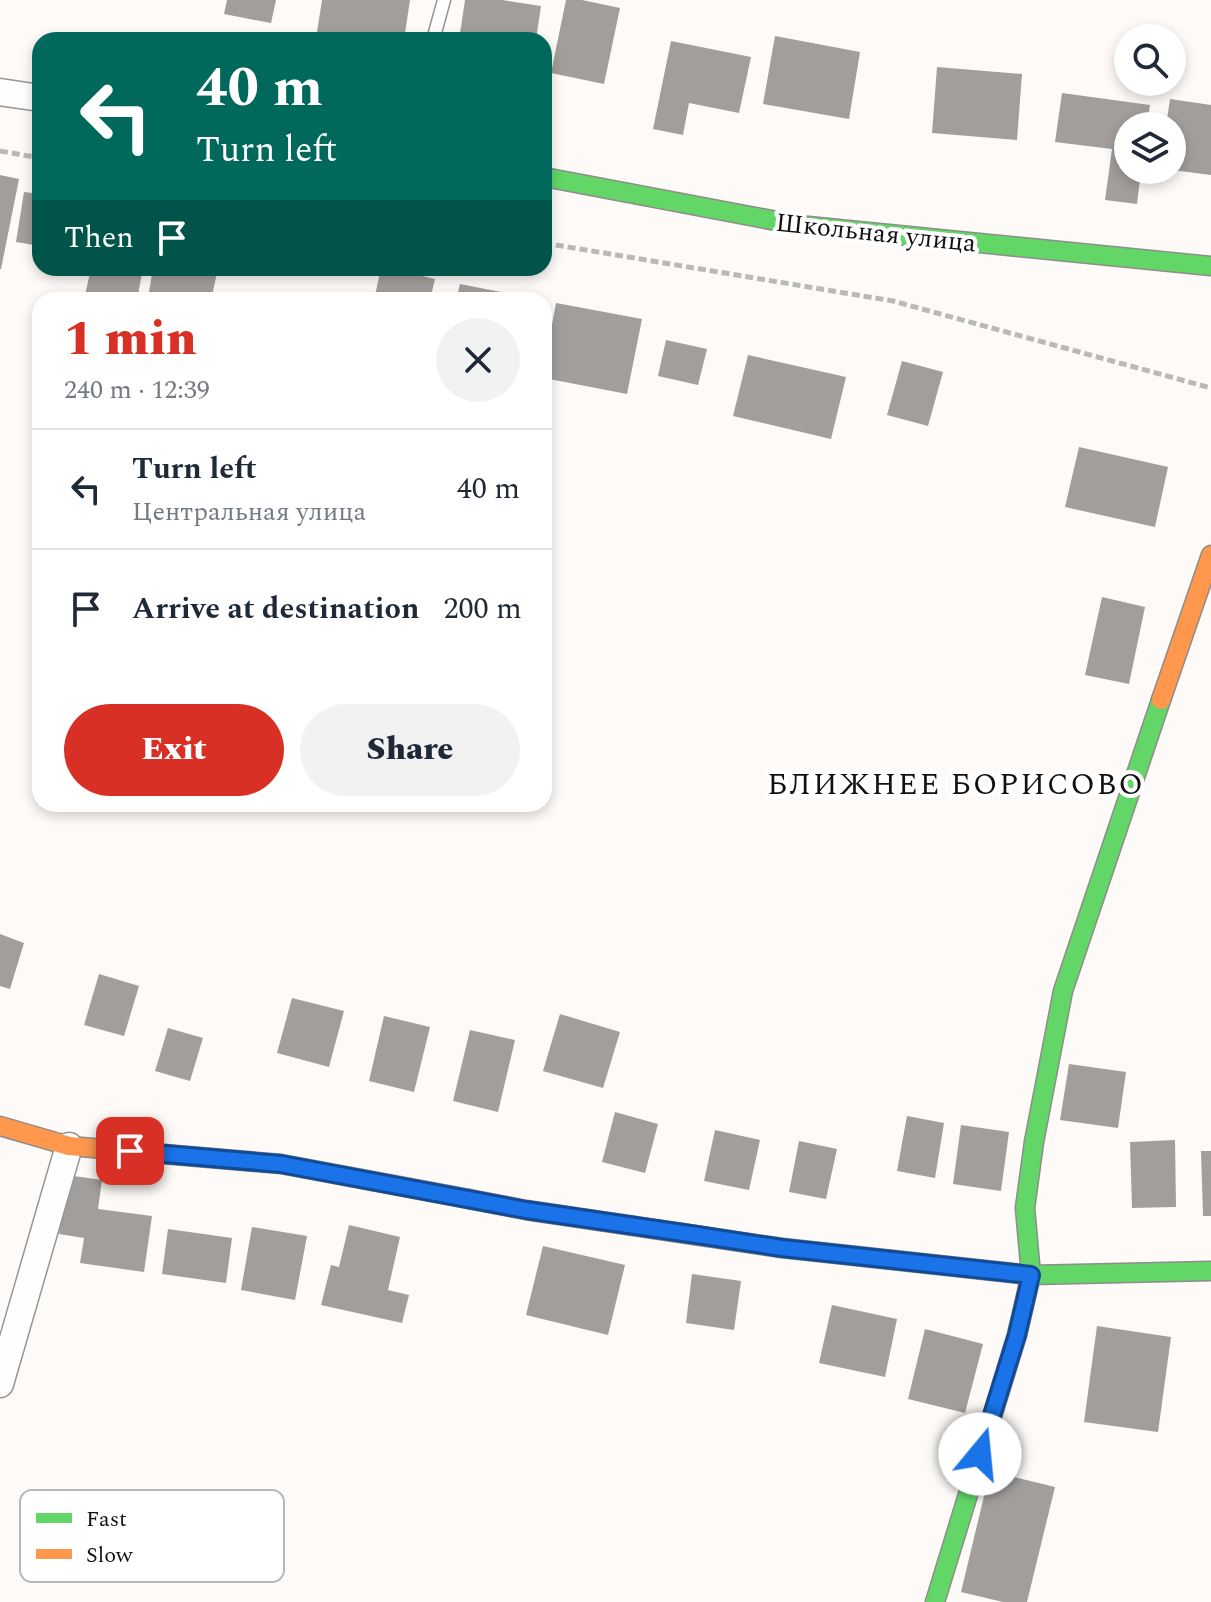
<!DOCTYPE html>
<meta charset="utf-8">
<style>
body{margin:0;font-family:Spectral,serif;background:#f2f2f3;color:#1f2937;height:100vh;display:flex;flex-direction:column;font-size:30px;white-space:nowrap}
*{box-sizing:border-box;margin:0}
p{font-size:26px;color:#747a83}
.icon{flex:none;width:44px;height:44px;fill:none;stroke:currentColor;stroke-width:2;stroke-linecap:round;stroke-linejoin:round}
.map{position:relative;flex:1;overflow:hidden}
.sheet{position:absolute;left:32px;top:292px;width:520px;height:520px;display:flex;flex-direction:column;background:#fff;border-radius:24px;box-shadow:0 4px 12px #0003}
.sheet>*{flex:none}
.guide{position:absolute;left:32px;top:32px;width:520px;height:244px;border-radius:24px;box-shadow:0 4px 12px #0003;background:#00695c;color:#fff;overflow:hidden}
.buttons{position:absolute;left:1114px;top:24px;display:grid;gap:16px}
.buttons a{display:grid;place-items:center;width:72px;height:72px;border-radius:50%;background:#fff;box-shadow:0 4px 12px #0003;font-size:40px}
.pin{position:absolute;display:grid;place-items:center;width:68px;height:68px;color:#fff;margin:-34px;border-radius:16px;box-shadow:0 4px 12px #0006}
.me{position:absolute;width:88px;margin:-44px;rotate:17deg;stroke-linejoin:round;filter:drop-shadow(0 0 6px #0008)}
.turn{display:flex;align-items:center;gap:28px;height:168px;padding:0 32px;font-size:36px}
.turn .icon{width:104px;height:104px;stroke-width:2.5}
.turn b{display:block;font-size:56px;line-height:68px}
.then{display:flex;align-items:center;height:76px;padding:0 32px;background:#0003;gap:16px;font-size:30px}
.round{display:grid;place-items:center;flex:none;width:84px;height:84px;border-radius:42px;background:#f2f2f3}
.headline{display:flex;align-items:center;justify-content:space-between;height:136px;padding:0 32px}
h1{font-size:48px;font-weight:800;line-height:60px;color:#d93025}
.action{display:flex;gap:16px;margin-top:auto;padding:16px 32px}
.action a{flex:1;height:92px;border-radius:48px;background:#d93025;color:#fff;font-size:32px;font-weight:800;line-height:92px;text-align:center}
.action a+a{background:#f2f2f3;color:#1f2937}
ul{padding:0;list-style:none}
li{display:flex;align-items:center;gap:24px;height:120px;padding:0 32px;border-top:2px solid #e0e1e3}
li div{flex:1}
li b{display:block;font-size:30px}
li em{font-style:normal}
.map>svg:first-child{display:block}
.building{fill:#a19e9c}
.lines{fill:none;stroke-linecap:round;stroke-linejoin:round}
.lane-casing{stroke:#979695;stroke-width:15}
.street-casing{stroke:#979695;stroke-width:29}
.fast-casing{stroke:#8e8d8b;stroke-width:21}
.slow-casing{stroke:#8e8d8b;stroke-width:21}
.path{stroke:#b9b9b8;stroke-width:5;stroke-dasharray:8 4;stroke-linecap:butt}
.lane{stroke:#fffefe;stroke-width:12}
.street{stroke:#fffefe;stroke-width:26}
.fast{stroke:#63d668;stroke-width:18}
.slow{stroke:#ff974d;stroke-width:18}
.route-casing{stroke:#114b97;stroke-width:20}
.route{stroke:#1a73e8;stroke-width:14}
.labels{text-anchor:middle;stroke-width:8;stroke-linejoin:round;paint-order:stroke}
.street-label{font-size:26px;fill:#111;stroke:#fff}
.quarter-label{font-size:30px;letter-spacing:2px;fill:#111;stroke:#fff}
.key{fill:#fff;stroke:#b8b8b8;stroke-width:2}
.key-label{font-size:22px;fill:#111}
</style>
<div class="map">
<svg width="1211" height="1602" viewBox="0 0 1211 1602">
<rect width="100%" height="100%" fill="#fdfaf7"/>
<g class="building">
<path d="M227,0H276L271,23L224,14Z"/>
<path d="M322,0H410L404,40H368L317,32Z"/>
<path d="M465,0H502L541,6L536,40H459Z"/>
<path d="M566,0H582L620,8L604,84L551,73Z"/>
<path d="M775,36L860,52L849,119L763,104Z"/>
<path d="M671,41L751,57L739,113L689,103L683,135L653,129Z"/>
<path d="M937,67L1022,74L1017,140L932,133Z"/>
<path d="M1062,93L1150,105L1147,126H1128V170H1141L1137,204L1105,200L1112,149L1055,142Z"/>
<path d="M1170,99L1211,105V175L1172,170V126H1166Z"/>
<path d="M0,175L19,179L1,269H0Z"/>
<path d="M24,192L40,194V246L16,242Z"/>
<path d="M91,268H143L137,300H84Z"/>
<path d="M153,268H218L211,300H156L148,298Z"/>
<path d="M381,268H390L435,279L430,300H374Z"/>
<path d="M460,284L526,297L525,300H456Z"/>
<path d="M556,303L642,319L627,394L544,378V368Z"/>
<path d="M666,340L707,349L698,385L658,376Z"/>
<path d="M748,355L846,377L831,439L733,416Z"/>
<path d="M902,361L943,372L928,426L887,415Z"/>
<path d="M1079,447L1168,467L1155,527L1065,507Z"/>
<path d="M1102,597L1145,607L1129,684L1085,675Z"/>
<path d="M0,934L24,943L10,989L0,986Z"/>
<path d="M99,974L139,986L124,1036L84,1025Z"/>
<path d="M292,998L344,1011L329,1067L277,1053Z"/>
<path d="M560,1014L620,1032L603,1088L543,1071Z"/>
<path d="M384,1016L430,1027L414,1092L369,1081Z"/>
<path d="M168,1028L203,1038L190,1081L155,1071Z"/>
<path d="M470,1030L515,1040L498,1112L453,1101Z"/>
<path d="M1069,1064L1126,1072L1118,1128L1060,1120Z"/>
<path d="M615,1112L658,1124L645,1173L602,1162Z"/>
<path d="M907,1116L944,1123L935,1178L897,1171Z"/>
<path d="M961,1125L1009,1132L1001,1191L953,1184Z"/>
<path d="M715,1130L760,1140L749,1190L704,1181Z"/>
<path d="M1175,1140L1176,1207L1132,1208L1130,1142Z"/>
<path d="M799,1141L837,1149L826,1199L789,1192Z"/>
<path d="M1201,1151H1211V1216H1203Z"/>
<path d="M67,1175L102,1180L98,1209L152,1216L144,1272L80,1263L84,1238L59,1234Z"/>
<path d="M349,1225L400,1237L388,1290L409,1295L402,1323L321,1305L331,1265L339,1267Z"/>
<path d="M252,1227L307,1236L295,1300L241,1290Z"/>
<path d="M168,1229L232,1238L226,1283L162,1274Z"/>
<path d="M543,1246L625,1265L608,1335L526,1315Z"/>
<path d="M692,1274L741,1281L734,1330L686,1323Z"/>
<path d="M832,1305L897,1319L885,1377L819,1363Z"/>
<path d="M1097,1326L1171,1337L1158,1432L1084,1422Z"/>
<path d="M925,1329L983,1344L965,1413L908,1399Z"/>
<path d="M990,1471L1055,1487L1027,1602H1003L961,1592Z"/>
</g>
<g class="lines">
<g class="lane-casing">
<path id="lane" d="M433,40L444,0"/>
</g>
<g class="street-casing">
<g id="street">
<path d="M0,92L40,98"/>
<path d="M0,1384L69,1146"/>
</g>
</g>
<g class="fast-casing">
<g id="fast">
<path d="M544,177L798,225L1211,266"/>
<path d="M469,1199L526,1210L782,1248L1031,1275L1211,1271"/>
<path d="M935,1602L1017,1335L1031,1275L1025,1208L1034,1142L1063,991L1161,700"/>
</g>
</g>
<g class="slow-casing">
<g id="slow">
<path d="M1161,700L1211,555"/>
<path d="M0,1126L69,1146L281,1164L469,1199"/>
</g>
</g>
<g class="path">
<path d="M0,151L40,158"/>
<path d="M544,243L893,301L1211,388"/>
</g>
<use href="#lane" class="lane"/>
<use href="#street" class="street"/>
<use href="#fast" class="fast"/>
<use href="#slow" class="slow"/>
</g>
<g class="lines">
<g class="route-casing">
<path id="route" d="M130,1151L281,1164L526,1210L697,1235L782,1248L1031,1275L1017,1335L980,1454"/>
</g>
<use href="#route" class="route"/>
</g>
<g class="labels">
<g class="street-label">
<text transform="translate(876 232) rotate(6)" y="9">Школьная улица</text>
</g>
<g class="quarter-label">
<text x="956" y="794">БЛИЖНЕЕ БОРИСОВО</text>
</g>
</g>
<rect x="20" y="1490" width="264" height="92" rx="12" class="key"/>
<rect x="36" y="1513" width="36" height="10" fill="#63d668"/>
<rect x="36" y="1549" width="36" height="10" fill="#ff974d"/>
<g class="key-label">
<text x="86" y="1526">Fast</text>
<text x="86" y="1562">Slow</text>
</g>
</svg>
<div class="buttons">
<a><svg class="icon" aria-label="search" viewBox="0 0 24 24"><circle cx="10" cy="10" r="6"/><path d="M15 15l6 6"/></svg></a>
<a><svg class="icon" aria-label="layers" viewBox="0 0 24 24"><path d="M12 4l9 5-9 5-9-5zM3 14l9 5 9-5"/></svg></a>
</div>
<div class="pin" style="left:130px;top:1151px;background:#d93025"><svg class="icon" aria-label="arrive" viewBox="0 0 24 24"><path d="M6 21V4h12l-3 4 3 4H6"/></svg></div>
<svg class="me" style="left:980px;top:1454px" viewBox="-20 -20 40 40"><circle r="19" fill="#fff"/><path d="M0-13L10 11 0 6-10 11z" fill="#1a73e8"/></svg>
<div class="guide">
<div class="turn"><svg class="icon" aria-label="left" viewBox="0 0 24 24"><path d="M17 20v-9H6M10 6l-5 5 5 5"/></svg><div><b>40 m</b>Turn left</div></div>
<div class="then">Then<svg class="icon" aria-label="arrive" viewBox="0 0 24 24"><path d="M6 21V4h12l-3 4 3 4H6"/></svg></div>
</div>
<section class="sheet">
<div class="headline"><div><h1>1 min</h1><p>240 m · 12:39</p></div><a class="round"><svg class="icon" aria-label="close" viewBox="0 0 24 24"><path d="M6 6l12 12M18 6L6 18"/></svg></a></div>
<ul>
<li><svg class="icon" aria-label="left" viewBox="0 0 24 24"><path d="M17 20v-9H6M10 6l-5 5 5 5"/></svg><div><b>Turn left</b><p>Центральная улица</p></div><em>40 m</em></li>
<li><svg class="icon" aria-label="arrive" viewBox="0 0 24 24"><path d="M6 21V4h12l-3 4 3 4H6"/></svg><div><b>Arrive at destination</b></div><em>200 m</em></li>
</ul>
<div class="action"><a>Exit</a><a>Share</a></div>
</section>
</div>
